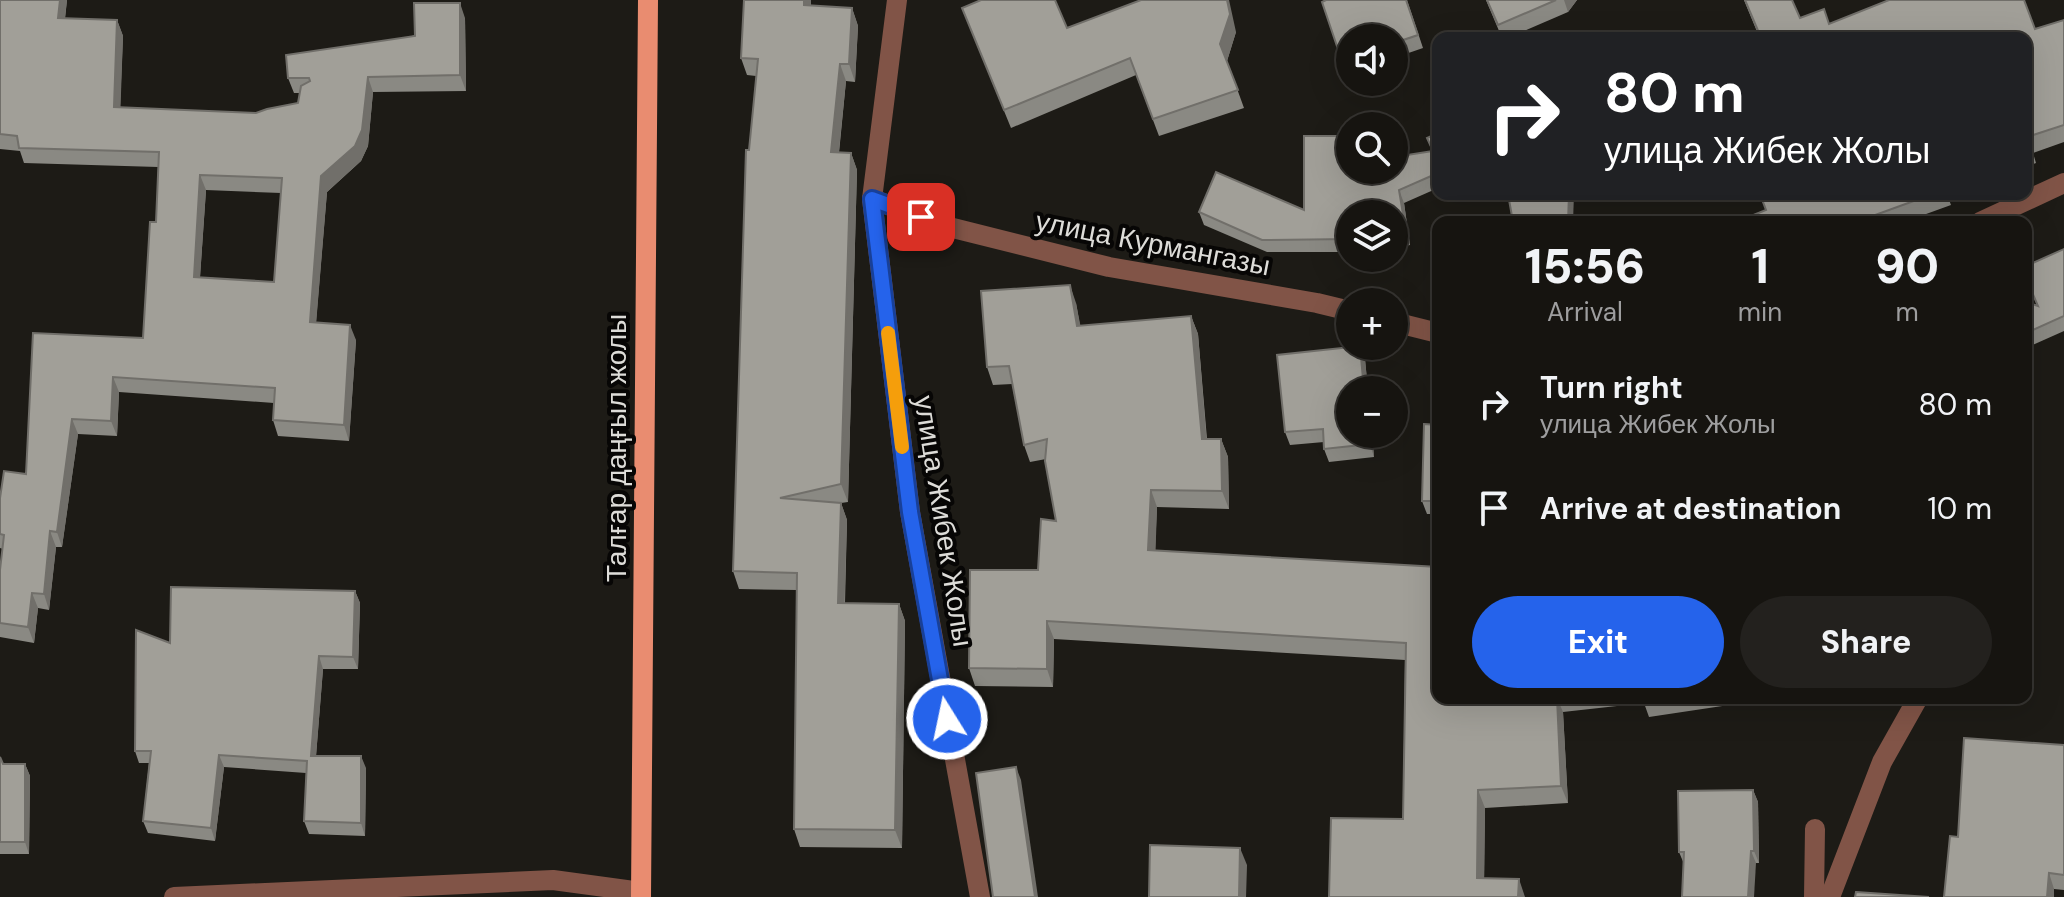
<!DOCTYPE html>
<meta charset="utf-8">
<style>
body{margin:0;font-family:"DM Sans",sans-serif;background:#23211e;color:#f1f3f6;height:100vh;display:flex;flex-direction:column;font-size:30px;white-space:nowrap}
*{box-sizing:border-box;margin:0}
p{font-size:26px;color:#9e9e9f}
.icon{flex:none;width:44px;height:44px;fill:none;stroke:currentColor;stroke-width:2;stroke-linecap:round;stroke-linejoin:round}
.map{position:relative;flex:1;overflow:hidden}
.side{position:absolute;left:1432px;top:216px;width:600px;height:488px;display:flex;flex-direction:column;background:#161410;border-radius:16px;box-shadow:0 8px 32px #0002,0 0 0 2px #353330}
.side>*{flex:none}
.hud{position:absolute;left:1432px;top:32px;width:600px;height:168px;border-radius:16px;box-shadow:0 8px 32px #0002,0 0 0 2px #353330;background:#202124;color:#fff;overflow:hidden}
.controls{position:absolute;left:1336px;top:24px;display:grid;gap:16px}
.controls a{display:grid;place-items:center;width:72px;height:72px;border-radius:50%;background:#161410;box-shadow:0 8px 32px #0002,0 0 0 2px #353330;font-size:40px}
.pin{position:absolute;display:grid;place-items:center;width:68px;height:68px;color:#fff;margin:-34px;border-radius:16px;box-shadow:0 4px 12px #0006}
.me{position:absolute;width:88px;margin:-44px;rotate:350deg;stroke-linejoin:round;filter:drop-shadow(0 0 6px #0008)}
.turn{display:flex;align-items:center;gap:28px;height:168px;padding:0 40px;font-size:36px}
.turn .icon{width:104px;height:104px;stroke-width:2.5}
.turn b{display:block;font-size:56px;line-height:68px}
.eta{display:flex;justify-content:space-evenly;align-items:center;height:136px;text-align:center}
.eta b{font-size:48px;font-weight:800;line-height:56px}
.cta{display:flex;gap:16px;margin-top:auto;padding:16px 40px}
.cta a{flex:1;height:92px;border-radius:48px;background:#2563eb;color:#fff;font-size:32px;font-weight:800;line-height:92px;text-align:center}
.cta a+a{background:#23211e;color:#f1f3f6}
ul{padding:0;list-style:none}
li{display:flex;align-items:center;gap:24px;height:104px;padding:0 40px}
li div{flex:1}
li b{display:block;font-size:30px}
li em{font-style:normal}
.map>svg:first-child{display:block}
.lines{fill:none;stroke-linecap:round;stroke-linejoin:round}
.minor{stroke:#815447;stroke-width:20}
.major{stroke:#e98c70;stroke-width:20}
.wall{fill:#8a8983;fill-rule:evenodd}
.shaded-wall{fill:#716f6a}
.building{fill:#a19f98;stroke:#716f6a;stroke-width:2;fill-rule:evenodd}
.route-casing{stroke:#184099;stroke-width:20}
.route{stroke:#2563eb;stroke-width:14}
.slow{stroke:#f59e0b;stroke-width:14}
.labels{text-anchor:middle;stroke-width:8;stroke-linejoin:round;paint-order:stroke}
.street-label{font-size:28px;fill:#dddcd8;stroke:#070605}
</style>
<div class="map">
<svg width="2064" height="897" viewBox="0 0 2064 897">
<rect width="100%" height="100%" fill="#1d1b16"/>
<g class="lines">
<g class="minor">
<path d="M897,0L872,199L910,512L980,897"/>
<path d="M872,199L945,226L1109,267L1317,303L1350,311"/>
<path d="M1980,222L2064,183"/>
<path d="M1394,322L1438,333"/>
<path d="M174,897L553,880L641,892"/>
<path d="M1814,897L1815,829"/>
<path d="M1830,897L1882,762L1918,698"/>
</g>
<path class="major" d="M641,897L648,0"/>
</g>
<g class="wall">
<path d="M0,0H67L65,19L117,20L123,36L120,107L256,113L298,103L300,93H294L288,78L465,18L466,91L373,92L368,146L361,161L327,192L316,322L356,340L349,441L278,436L273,420L274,403L119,392L117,436L78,434L62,547H56L49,610L38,608L34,643L0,637V570L3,549L0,548V498L26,474L33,333L143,338L156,222L158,167L24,163L20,151L0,149ZM206,190L281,193L274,282L200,277Z"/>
<path d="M744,0H811V6L852,8L858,26L855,82L846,81L839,153H851L857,170L848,502L841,503L847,520L845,603L899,604L905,621L902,848L800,847L794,829L797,590L739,589L733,571L749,150L756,76L747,75L741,58Z"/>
<path d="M1407,0L1423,48L1394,58V38H1350V72L1346,74L1322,2Z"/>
<path d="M1486,0H1577L1568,12L1508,38H1502Z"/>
<path d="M1744,0H1792L1800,18L1829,24L2035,29L2064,20V142L2033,153L2036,163L2026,167V38L1758,34Z"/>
<path d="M962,8L1067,28L1236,32L1227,61L1244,108L1159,136L1136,75L1011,128Z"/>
<path d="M1438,133V188L1404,203L1410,245L1394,248V214H1350V252H1267L1204,225L1199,212L1304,210L1343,136L1348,149V165L1432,151L1427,138Z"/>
<path d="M1760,194H1955L1948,197L1951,205L1904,222H1736L1766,210Z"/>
<path d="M2064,249V331L2026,348V302L2037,305L2026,280V266Z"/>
<path d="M1076,303L1080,326L1191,316L1198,334L1207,439H1221L1228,457L1229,509L1157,507L1155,550L1438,567V698H1728L1729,705L1649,717L1644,703L1563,712L1568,803L1485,808L1484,878L1329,897L1403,819L1405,660L1054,639L1053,687L975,686L969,668L1038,570L1056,521L1046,459L1030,462L1024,445L1012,384L993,385L987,367Z"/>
<path d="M1365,359L1374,457L1329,462L1324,449V442L1290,445L1285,432Z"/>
<path d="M1438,425V514H1427L1422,501Z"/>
<path d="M355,591L360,603L358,669H323L316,756L366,768L365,836L309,834L304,821L306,773L224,767L215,841L148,833L143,821L149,763H139L135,751Z"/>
<path d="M2064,745V890L2054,889L1958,837Z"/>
<path d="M0,757L3,764H25L30,776L29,854H0Z"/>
<path d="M1753,790L1758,802L1759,863L1684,864L1679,852Z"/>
</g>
<g class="shaded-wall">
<path d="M60,0H67L63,34L58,18Z"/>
<path d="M804,0H811L810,22L804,5Z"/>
<path d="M1227,0H1229L1236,32L1227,61L1220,44Z"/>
<path d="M1564,0H1577L1568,12Z"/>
<path d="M460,3L465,18L466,91L460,75Z"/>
<path d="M852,8L858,26L855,82L849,64Z"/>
<path d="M117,20L123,36L120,122L114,107Z"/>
<path d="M840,64L846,81L837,170L831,152Z"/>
<path d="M368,77L373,92L368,146L361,161L327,192L315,337L310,322L321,176Z"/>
<path d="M1343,136L1348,149V178L1343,166Z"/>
<path d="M851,153L857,170L848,502L841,484Z"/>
<path d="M200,175L206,190L199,292L194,277Z"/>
<path d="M1399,190L1404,203L1410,245L1406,232Z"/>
<path d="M1569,194H1574L1573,222H1568Z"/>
<path d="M1070,285L1076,303L1084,344L1077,326Z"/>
<path d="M1191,316L1198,334L1208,457L1202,439Z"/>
<path d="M350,325L356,340L349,441L344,425Z"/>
<path d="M1360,346L1365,359L1368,390H1364Z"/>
<path d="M113,377L119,392L117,436L111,421Z"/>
<path d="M72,419L78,434L62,547L57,532Z"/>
<path d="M1369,434H1372L1374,457L1370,444Z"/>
<path d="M1221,439L1228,457L1229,509L1222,491Z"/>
<path d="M1151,490L1157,507L1155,567L1148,550Z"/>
<path d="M841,503L847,520L844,620L838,603Z"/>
<path d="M50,531L56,547L49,610L44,594Z"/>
<path d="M355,591L360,603L358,669L353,657Z"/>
<path d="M32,593L38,608L34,643L28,627Z"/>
<path d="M899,604L905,621L902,848L895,830Z"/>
<path d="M1047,621L1054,639L1053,687L1047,669Z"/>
<path d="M319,656L323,669L315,769L311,756Z"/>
<path d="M1557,698L1563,712L1568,803L1561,786Z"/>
<path d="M219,755L224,767L215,841L211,828Z"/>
<path d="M361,756L366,768L365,836L361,823Z"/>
<path d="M25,764L30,776L29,854L25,842Z"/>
<path d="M1016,767L1021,780L1038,897H1035Z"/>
<path d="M1478,790L1485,808L1484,895L1477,878Z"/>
<path d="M1753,790L1758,802L1759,863L1754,851Z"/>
<path d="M1240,848L1247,865L1246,897H1239Z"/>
<path d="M1751,851L1756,863L1754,897H1748Z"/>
<path d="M2049,873L2054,889V897H2047Z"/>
<path d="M1519,879L1525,897H1518Z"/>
</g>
<g class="building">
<path d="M0,0H60L58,18L117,20L114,107L256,113L267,109L298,103L301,86L310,81L309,78H288L286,55L415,36L414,3H460V75L368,77L362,130L355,146L321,176L310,322L350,325L344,425L273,420L275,388L113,377L111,421L72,419L57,532L50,531L44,594L32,593L28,627L0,623V570L4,535L0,534V498L4,471L26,474L33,333L143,338L150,222H156L159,152L19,148L17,136L0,134ZM200,175L282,178L274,282L194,277Z"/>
<path d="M744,0H804V5L852,8L849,64H840L831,152L851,153L841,484L780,498L841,503L838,603L899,604L895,830L794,829L797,573L733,571L746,150H749L758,59L741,58Z"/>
<path d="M981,0H1055L1067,28L1141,0H1227L1230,14L1220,44L1238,90L1153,119L1130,58L1004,110L962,8Z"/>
<path d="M1326,0H1406L1418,35L1394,43V38H1350V58L1342,61L1322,2Z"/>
<path d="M1487,0H1556L1498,25Z"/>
<path d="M1745,0H1792L1800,18L1824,9L1829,24L1889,0H2024L2035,29L2064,20V125L2027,137L2031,148L2026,149V38H1746L1759,33Z"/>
<path d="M1438,133V173L1399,190L1406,232L1394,234V214H1350V239L1262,240L1199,212L1216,172L1304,210V136H1343V166L1350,164V170H1394V157L1433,151L1427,138Z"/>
<path d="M1508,194H1569L1568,222H1513Z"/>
<path d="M1760,194H1933L1856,222H1736L1766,210Z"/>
<path d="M2064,249V316L2026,333V302L2038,306L2026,278V266Z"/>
<path d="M1070,285L1077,326L1191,316L1202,439H1221L1222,491L1151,490L1148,550L1438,567V698H1557L1561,786L1478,790L1477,878L1519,879L1518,897H1329L1331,818L1403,819L1406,643L1047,621V669L969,668L970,570H1038L1041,519L1056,521L1045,461L1047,439L1024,445L1009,366L987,367L981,291Z"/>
<path d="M1360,346L1364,390H1350V434H1369L1370,444L1324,449L1323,429L1285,432L1277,355Z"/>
<path d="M1424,424L1438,425V501H1422Z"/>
<path d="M171,587L355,591L353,657L319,656L311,756H361V823L304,821L307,761L219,755L211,828L143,821L151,751H135L136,630L170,643Z"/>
<path d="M1964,738L2064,745V875L2049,873L2047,897H1944L1950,836L1958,837Z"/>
<path d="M0,757L3,764H25V842H0Z"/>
<path d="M1016,767L1035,897H993L976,773Z"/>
<path d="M1753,790L1754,851H1751L1748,897H1682L1684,852H1679L1678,791Z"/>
<path d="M1150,845L1240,848L1239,897H1149Z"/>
<path d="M1856,892L1929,897H1855Z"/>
</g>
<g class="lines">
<g class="route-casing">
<path id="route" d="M921,217L872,199L910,512L947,719"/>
</g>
<use href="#route" class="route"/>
<path class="slow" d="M888,333L902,447"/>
</g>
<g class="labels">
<g class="street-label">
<text transform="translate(1153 243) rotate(11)" y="10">улица Курмангазы</text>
<text transform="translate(616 448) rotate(-90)" y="10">Талғар даңғыл жолы</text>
<text transform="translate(944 521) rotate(81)" y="10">улица Жибек Жолы</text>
</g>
</g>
</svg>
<div class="controls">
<a><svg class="icon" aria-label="sound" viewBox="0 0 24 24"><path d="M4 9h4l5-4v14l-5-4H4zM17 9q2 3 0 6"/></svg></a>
<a><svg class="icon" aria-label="search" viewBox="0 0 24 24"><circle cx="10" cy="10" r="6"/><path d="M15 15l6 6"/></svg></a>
<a><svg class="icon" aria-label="layers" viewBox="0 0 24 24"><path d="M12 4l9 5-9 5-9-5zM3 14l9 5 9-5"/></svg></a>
<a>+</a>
<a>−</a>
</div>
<div class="pin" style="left:921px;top:217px;background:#d93025"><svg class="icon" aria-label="arrive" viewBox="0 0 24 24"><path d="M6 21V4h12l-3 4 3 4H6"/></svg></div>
<svg class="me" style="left:947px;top:719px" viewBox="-20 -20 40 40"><circle r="17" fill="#2563eb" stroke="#fff" stroke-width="3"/><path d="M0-11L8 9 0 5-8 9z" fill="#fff"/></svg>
<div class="hud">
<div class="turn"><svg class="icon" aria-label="right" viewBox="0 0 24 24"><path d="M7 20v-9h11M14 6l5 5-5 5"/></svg><div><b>80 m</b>улица Жибек Жолы</div></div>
</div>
<section class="side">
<div class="eta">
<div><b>15:56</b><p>Arrival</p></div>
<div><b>1</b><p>min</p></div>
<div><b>90</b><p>m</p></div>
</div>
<ul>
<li><svg class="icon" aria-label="right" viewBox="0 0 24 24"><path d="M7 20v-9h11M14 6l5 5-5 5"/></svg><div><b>Turn right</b><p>улица Жибек Жолы</p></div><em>80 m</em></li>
<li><svg class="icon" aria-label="arrive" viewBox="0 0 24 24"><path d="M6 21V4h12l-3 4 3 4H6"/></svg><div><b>Arrive at destination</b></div><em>10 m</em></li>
</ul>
<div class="cta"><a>Exit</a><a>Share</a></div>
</section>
</div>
